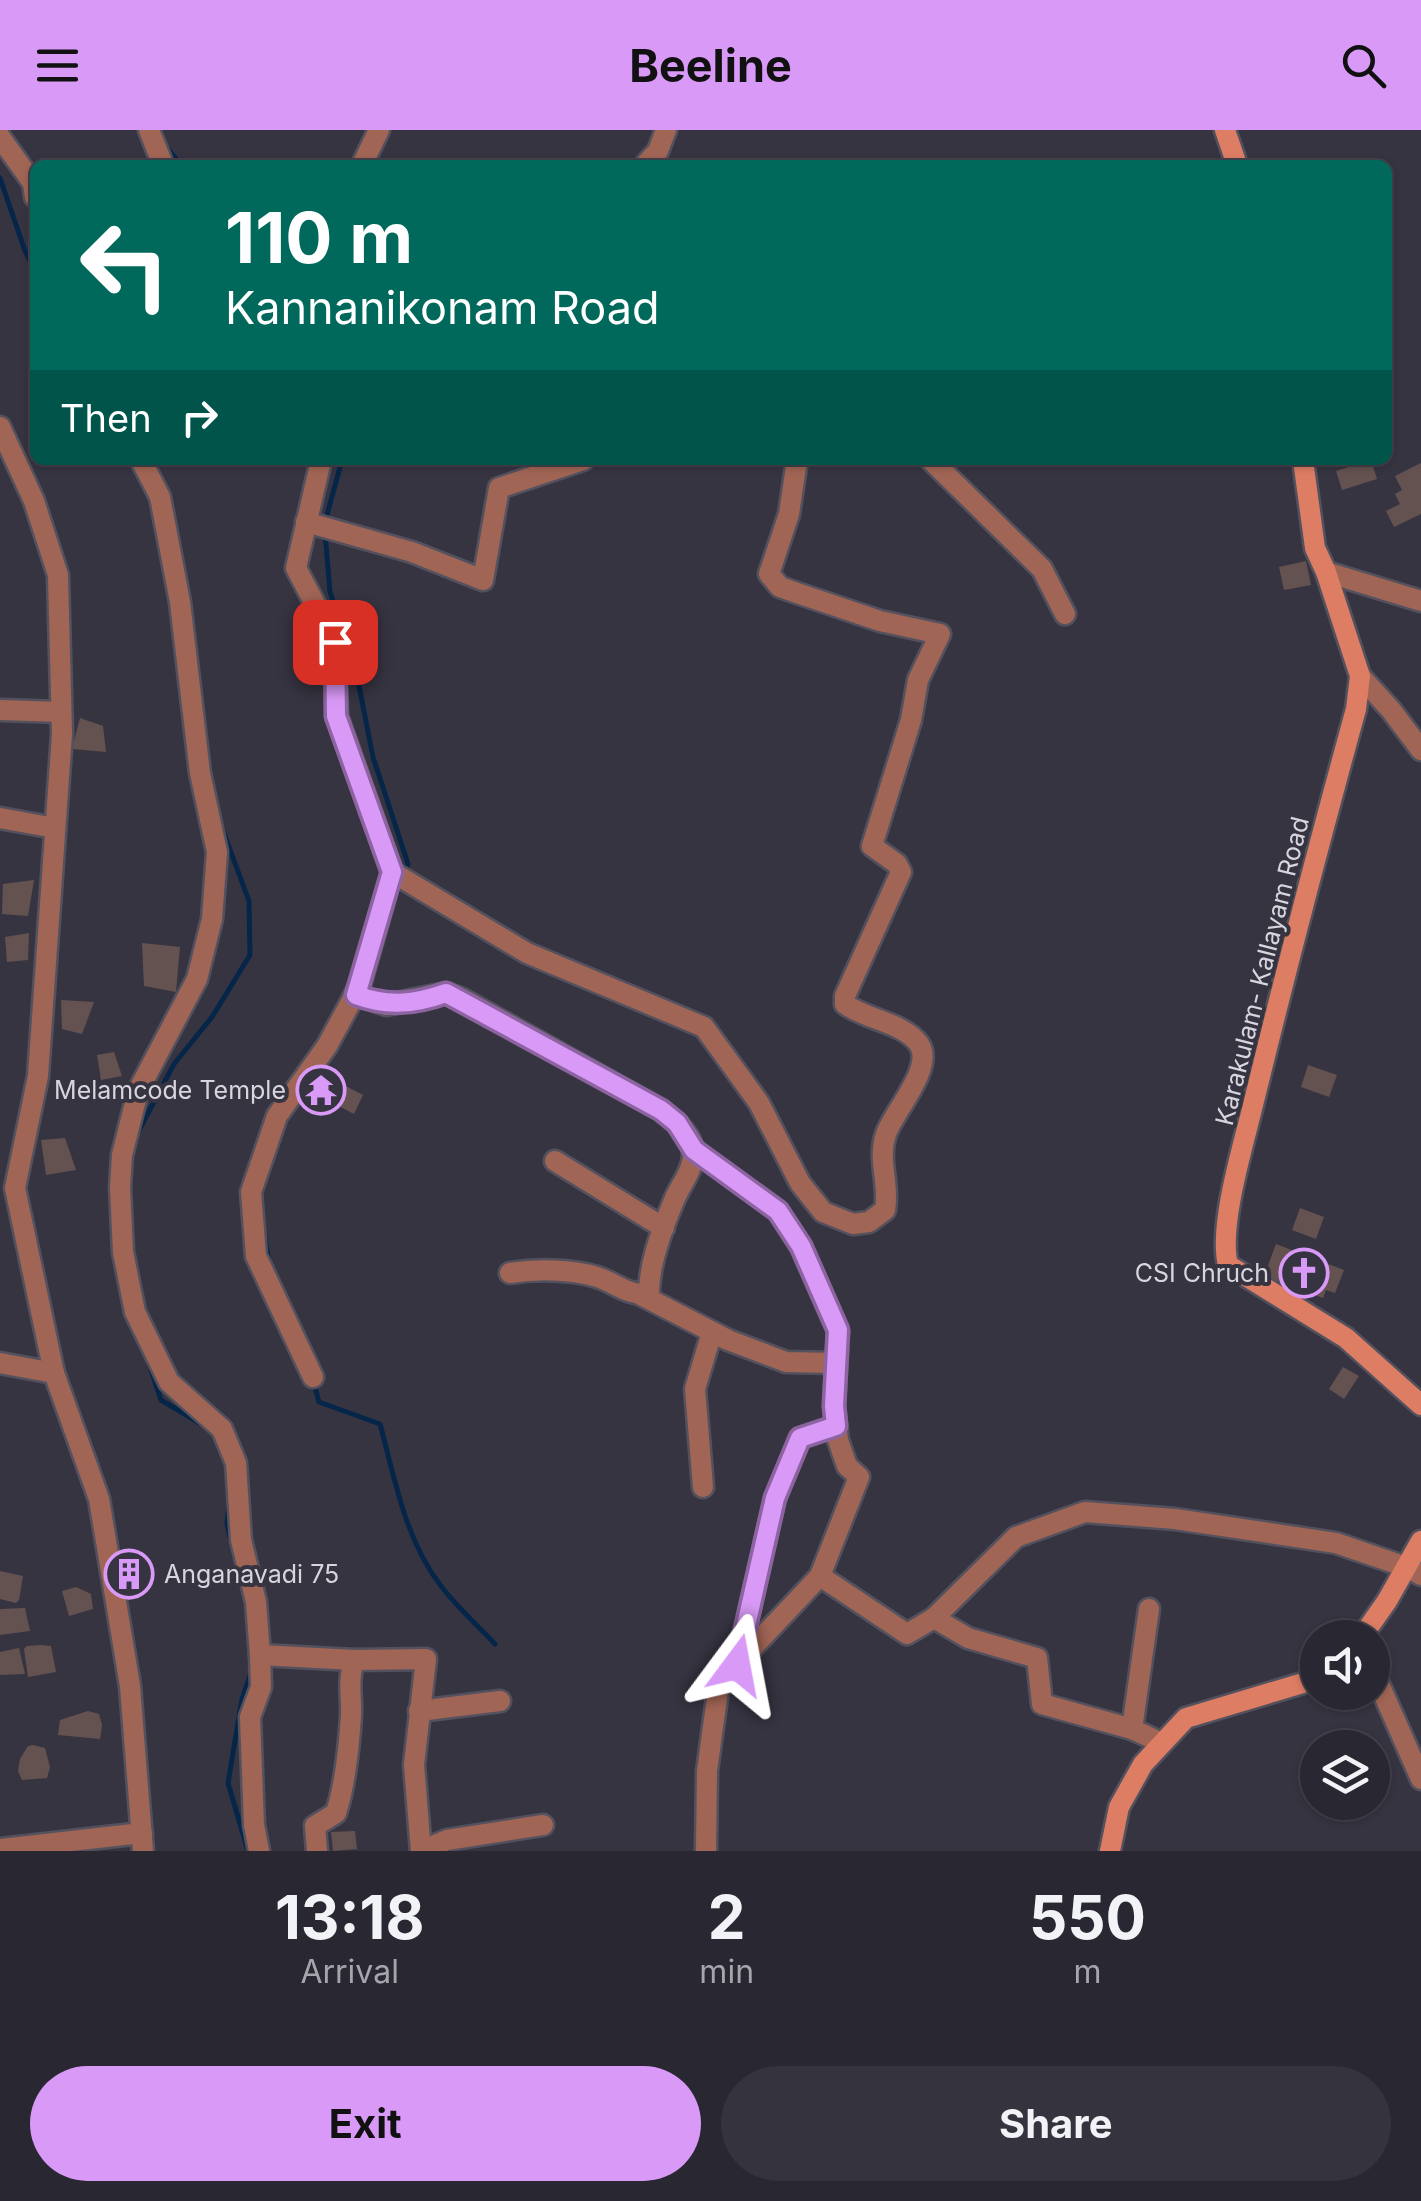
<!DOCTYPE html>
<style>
body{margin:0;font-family:Inter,sans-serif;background:#35333e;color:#f1f3f6;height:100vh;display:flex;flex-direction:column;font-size:38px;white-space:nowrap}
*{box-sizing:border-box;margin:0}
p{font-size:32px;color:#a5a5ac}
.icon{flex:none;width:55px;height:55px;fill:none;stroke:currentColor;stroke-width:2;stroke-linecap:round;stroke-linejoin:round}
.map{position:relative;height:1721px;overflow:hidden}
.sheet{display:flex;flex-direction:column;background:#292732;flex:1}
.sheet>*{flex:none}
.guide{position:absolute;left:30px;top:30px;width:1362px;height:305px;border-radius:15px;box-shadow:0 2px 8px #0004,0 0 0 2px #45444d;background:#00695c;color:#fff;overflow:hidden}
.buttons{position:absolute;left:1300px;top:1490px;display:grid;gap:20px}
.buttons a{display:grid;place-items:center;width:90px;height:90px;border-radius:50%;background:#292732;box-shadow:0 2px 8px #0004,0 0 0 2px #45444d;font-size:50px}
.pin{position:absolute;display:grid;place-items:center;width:85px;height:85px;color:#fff;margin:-42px;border-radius:20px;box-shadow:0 5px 15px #0006}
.me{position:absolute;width:110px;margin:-55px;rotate:13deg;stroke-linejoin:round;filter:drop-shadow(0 0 8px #0008)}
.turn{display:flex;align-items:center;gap:35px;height:210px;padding:0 30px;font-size:45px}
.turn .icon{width:130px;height:130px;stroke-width:2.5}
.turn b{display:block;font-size:70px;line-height:85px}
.then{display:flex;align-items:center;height:95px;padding:0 30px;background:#0003;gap:20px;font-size:38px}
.eta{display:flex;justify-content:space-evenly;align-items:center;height:170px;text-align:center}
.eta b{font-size:60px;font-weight:700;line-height:70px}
.primary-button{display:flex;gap:20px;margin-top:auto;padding:20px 30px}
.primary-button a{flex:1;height:115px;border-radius:60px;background:#d99af7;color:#111;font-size:40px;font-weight:700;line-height:115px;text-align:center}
.primary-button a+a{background:#35333e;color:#f1f3f6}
header{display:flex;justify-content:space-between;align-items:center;height:130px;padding:0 30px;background:#d99af7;color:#111;font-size:45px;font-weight:700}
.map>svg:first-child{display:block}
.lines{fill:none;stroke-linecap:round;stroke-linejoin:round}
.stream{stroke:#062649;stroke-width:5}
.building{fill:#645250}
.street-casing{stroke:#54515e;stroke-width:25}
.secondary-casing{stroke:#54515e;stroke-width:25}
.street{stroke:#a16555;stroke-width:20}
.secondary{stroke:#dd7d64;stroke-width:20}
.route-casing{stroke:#8d64a1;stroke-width:25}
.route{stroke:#d99af7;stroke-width:18}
.labels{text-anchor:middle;stroke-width:8;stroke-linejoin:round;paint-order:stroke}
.street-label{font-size:25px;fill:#d7d6de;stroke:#373442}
.poi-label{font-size:25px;fill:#d7d6de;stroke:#373442;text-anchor:end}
</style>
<header><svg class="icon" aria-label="menu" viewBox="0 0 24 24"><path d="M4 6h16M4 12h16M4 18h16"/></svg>Beeline<svg class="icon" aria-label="search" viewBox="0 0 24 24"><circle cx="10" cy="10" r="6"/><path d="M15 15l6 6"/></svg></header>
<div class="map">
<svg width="1421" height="1721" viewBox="0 0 1421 1721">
<rect width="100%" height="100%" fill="#373442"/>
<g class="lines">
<g class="stream">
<path d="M164,14L181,35"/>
<path d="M0,48L25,121L35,141"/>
<path d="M325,392L342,330"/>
<path d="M325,403L330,462L335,477L356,500L363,523L359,556L373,627L408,734L404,744"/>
<path d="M392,777L400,754"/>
<path d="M137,1004L174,934L212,887L250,825L249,771L222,698"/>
<path d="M264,1103L269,1132"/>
<path d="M145,1222L161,1270L206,1297"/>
<path d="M314,1254L319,1272L380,1294C395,1349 405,1410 441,1456C457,1477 477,1495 495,1514"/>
<path d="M229,1374L227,1394L235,1427"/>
<path d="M248,1721L228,1653L242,1569L252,1540"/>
</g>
</g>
<g class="building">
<path d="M1371,330L1377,349L1342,360L1336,341Z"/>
<path d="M1421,333V384L1394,397L1386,381L1400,374L1395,364L1402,360L1395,346Z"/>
<path d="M1306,431L1311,455L1284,460L1279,437Z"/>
<path d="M80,588L103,596L106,622L72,619Z"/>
<path d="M34,750L28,786L2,784L3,754Z"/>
<path d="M29,803L28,830L7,832L5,807Z"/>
<path d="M142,813L180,817L176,862L144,856Z"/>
<path d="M61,870L94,872L82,904L62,899Z"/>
<path d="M114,922L122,946L101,950L97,925Z"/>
<path d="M1308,935L1337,945L1329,967L1301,957Z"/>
<path d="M340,953L363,965L354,984L331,972Z"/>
<path d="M65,1008L76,1040L46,1045L41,1010Z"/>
<path d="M1300,1078L1324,1087L1316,1109L1292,1100Z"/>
<path d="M1276,1114L1344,1140L1335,1163L1326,1160L1323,1168L1264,1146Z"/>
<path d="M1343,1237L1359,1246L1344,1269L1329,1259Z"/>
<path d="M0,1441L23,1446L19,1470L16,1473L0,1469Z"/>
<path d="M76,1457L91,1464L93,1479L69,1486L62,1461Z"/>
<path d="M25,1478L30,1501L0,1505V1479Z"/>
<path d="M41,1515L51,1516L56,1542L28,1547L24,1519L27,1516Z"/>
<path d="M19,1518L25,1544L0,1545V1522Z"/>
<path d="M88,1581L99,1584L102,1595L100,1609L58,1605L60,1590Z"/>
<path d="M33,1615L45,1618L50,1637L47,1648L22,1650L18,1641L20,1629L28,1616Z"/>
<path d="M355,1701L357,1719L333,1721L331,1702Z"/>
</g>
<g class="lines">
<g class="street-casing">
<g id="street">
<path d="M149,0L163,35"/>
<path d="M0,7L33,53L35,67"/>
<path d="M362,35L379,0"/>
<path d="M645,35L658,21L666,0"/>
<path d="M0,297L34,371L58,445L62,604L38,946L15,1058L54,1243L99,1369L130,1556L143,1721"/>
<path d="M141,330L160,367L180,472L200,643L217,722L212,789L197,849L138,961L122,1025L120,1057L123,1122L135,1182L169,1252L222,1299L236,1333L241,1410L256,1472L260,1525L261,1557L250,1587L254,1695L259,1721"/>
<path d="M321,330L296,438L335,512L337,586L392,742L527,823L704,897L759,973L800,1053L823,1082L853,1094L869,1092L885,1080C890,1054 877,1030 886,1004C894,981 935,937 919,914C903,892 866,890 845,874V866L901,742L897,734L872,716L911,590L918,550L940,504L880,491L800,464L780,457L769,444L789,384L797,330"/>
<path d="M931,330L1042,439L1065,484"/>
<path d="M306,392L412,422L483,450L499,358L583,330"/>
<path d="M1326,442L1421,471"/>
<path d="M1360,546L1391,580L1421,620"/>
<path d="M0,580L61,582"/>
<path d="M0,688L55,698"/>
<path d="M356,865L386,875L446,863L462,869L661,980C673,990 693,1005 693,1022C694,1041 679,1056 673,1073C662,1099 649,1134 649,1163C629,1167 616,1153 597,1147C572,1139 536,1139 510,1143"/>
<path d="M694,1020L778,1081L801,1117L838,1201L834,1276L838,1310L847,1336L859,1347L820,1446L719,1553L707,1641L706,1721"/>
<path d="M555,1031L664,1098"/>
<path d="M641,1165L728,1210L786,1232L836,1233"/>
<path d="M0,1233L54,1243"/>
<path d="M313,1247L256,1126L251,1062L277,986L327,916L360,855L392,742"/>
<path d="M703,1357L695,1259L712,1202"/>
<path d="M820,1446L907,1504L934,1488L968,1508L1037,1528L1042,1574L1132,1599L1162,1613"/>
<path d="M934,1488L1016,1407L1085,1382L1175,1389L1336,1413L1406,1437L1421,1445"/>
<path d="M260,1525L355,1530"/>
<path d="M737,1534L775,1368L800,1308L836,1296"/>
<path d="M1372,1538L1421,1649"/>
<path d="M419,1581L500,1571"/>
<path d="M1132,1599L1149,1479"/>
<path d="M0,1719L142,1703"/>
<path d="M317,1721L315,1696L336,1683C345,1655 349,1617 351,1586C352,1568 347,1547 355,1530L426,1529L414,1635L421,1721L447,1710L543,1695"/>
</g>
</g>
<g class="secondary-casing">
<g id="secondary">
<path d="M1225,0L1237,35"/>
<path d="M1303,330L1315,418L1326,442L1360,546L1356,579C1320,710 1286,840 1254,971C1244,1013 1218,1096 1228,1135L1346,1208L1421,1275"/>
<path d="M1361,1508L1387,1471L1421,1411"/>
<path d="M1110,1721L1119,1677L1143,1634L1186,1588L1303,1553L1318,1542"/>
</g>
</g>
<use href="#street" class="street"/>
<use href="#secondary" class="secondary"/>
</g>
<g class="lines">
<g class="route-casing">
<path id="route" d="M335,512L336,586L392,742L356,865C388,877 415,874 446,863L661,980L677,993L694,1020L778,1081L801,1116L838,1200L834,1276L836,1296L800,1308L775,1368L737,1535"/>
</g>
<use href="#route" class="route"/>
</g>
<defs>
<g id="temple-ring" transform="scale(2.5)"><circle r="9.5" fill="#373442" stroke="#d99af7" stroke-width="1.5"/><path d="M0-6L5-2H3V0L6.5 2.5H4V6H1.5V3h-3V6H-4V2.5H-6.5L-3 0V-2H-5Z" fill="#d99af7"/></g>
<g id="church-ring" transform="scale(2.5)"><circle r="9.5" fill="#373442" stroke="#d99af7" stroke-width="1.5"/><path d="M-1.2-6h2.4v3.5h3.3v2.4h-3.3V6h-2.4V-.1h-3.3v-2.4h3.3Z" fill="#d99af7"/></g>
<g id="building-ring" transform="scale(2.5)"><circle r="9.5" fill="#373442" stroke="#d99af7" stroke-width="1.5"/><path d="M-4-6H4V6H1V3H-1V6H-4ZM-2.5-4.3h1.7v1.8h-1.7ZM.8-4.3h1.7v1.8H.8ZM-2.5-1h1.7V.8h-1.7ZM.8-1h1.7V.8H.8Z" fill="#d99af7"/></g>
</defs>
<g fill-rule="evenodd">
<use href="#temple-ring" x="321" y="960"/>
<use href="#church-ring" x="1304" y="1143"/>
<use href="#building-ring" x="129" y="1444"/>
</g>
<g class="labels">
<g class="street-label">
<text transform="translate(1262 841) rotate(-76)" y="9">Karakulam- Kallayam Road</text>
</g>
<g class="poi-label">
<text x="286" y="969">Melamcode Temple</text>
<text x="1269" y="1152">CSI Chruch</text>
<text x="164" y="1453" text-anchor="start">Anganavadi 75</text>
</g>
</g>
</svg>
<div class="buttons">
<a><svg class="icon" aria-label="sound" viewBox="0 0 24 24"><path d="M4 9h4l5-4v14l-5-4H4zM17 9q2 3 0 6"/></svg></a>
<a><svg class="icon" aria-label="layers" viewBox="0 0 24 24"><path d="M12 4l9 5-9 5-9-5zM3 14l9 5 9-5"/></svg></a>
</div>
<div class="pin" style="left:335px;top:512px;background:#d93025"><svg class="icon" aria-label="arrive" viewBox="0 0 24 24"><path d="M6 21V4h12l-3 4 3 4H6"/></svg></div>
<svg class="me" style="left:737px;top:1535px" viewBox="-20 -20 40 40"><path d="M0-17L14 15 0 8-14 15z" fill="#d99af7" stroke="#fff" stroke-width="4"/></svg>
<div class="guide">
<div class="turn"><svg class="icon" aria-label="left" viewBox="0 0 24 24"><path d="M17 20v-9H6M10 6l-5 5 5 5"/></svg><div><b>110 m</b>Kannanikonam Road</div></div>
<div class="then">Then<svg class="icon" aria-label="right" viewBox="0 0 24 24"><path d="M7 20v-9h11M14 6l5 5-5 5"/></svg></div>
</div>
</div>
<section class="sheet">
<div class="eta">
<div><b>13:18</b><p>Arrival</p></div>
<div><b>2</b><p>min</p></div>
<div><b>550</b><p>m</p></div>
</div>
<div class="primary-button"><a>Exit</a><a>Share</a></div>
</section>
